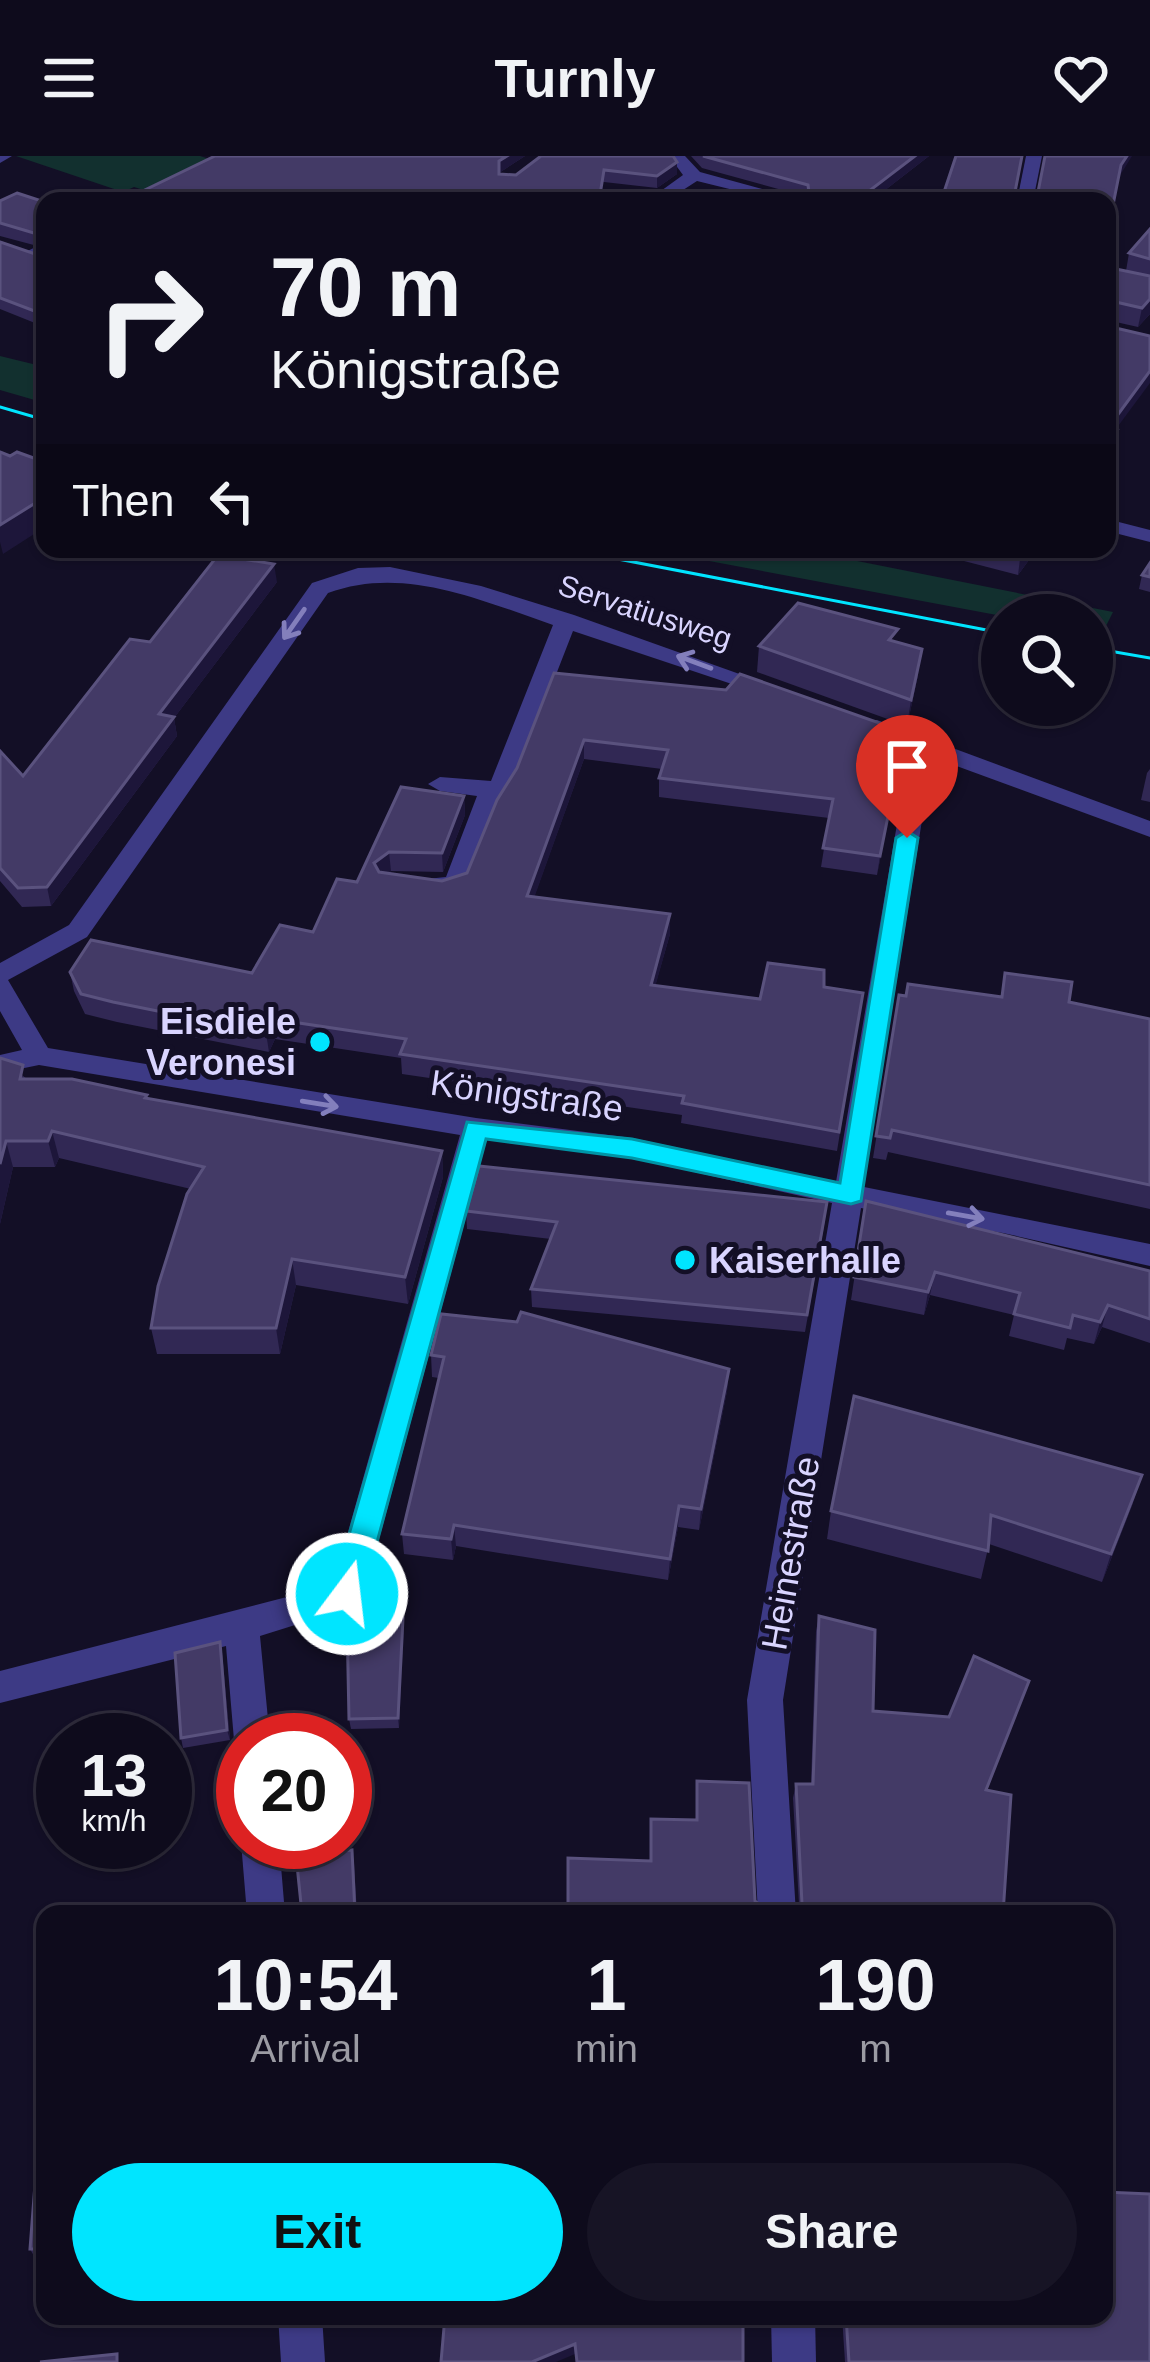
<!DOCTYPE html>
<meta charset="utf-8">
<style>
body{margin:0;font-family:Helvetica,sans-serif;background:#171425;color:#f1f3f6;height:100vh;display:flex;flex-direction:column;font-size:45px;white-space:nowrap}
*{box-sizing:border-box;margin:0}
p{font-size:39px;color:#9b9ba3}
.icon{flex:none;width:66px;height:66px;fill:none;stroke:currentColor;stroke-width:2;stroke-linecap:round;stroke-linejoin:round}
.map{position:relative;flex:1;overflow:hidden}
.details{position:absolute;left:36px;top:1749px;width:1077px;height:420px;display:flex;flex-direction:column;background:#0e0b1c;border-radius:24px;box-shadow:0 3px 9px #0004,0 0 0 3px #2e2b3b}
.details>*{flex:none}
.top-card{position:absolute;left:36px;top:36px;width:1080px;height:366px;border-radius:24px;box-shadow:0 3px 9px #0004,0 0 0 3px #2e2b3b;background:#0e0b1c;color:#f1f3f6;overflow:hidden}
.buttons{position:absolute;left:981px;top:438px;display:grid;gap:24px}
.buttons a{display:grid;place-items:center;width:132px;height:132px;border-radius:50%;background:#0e0b1c;box-shadow:0 3px 9px #0004,0 0 0 3px #2e2b3b;font-size:60px}
.speed{position:absolute;left:36px;top:1557px;display:flex;gap:24px;font-size:60px;font-weight:700;text-align:center}
.speed>*{display:grid;place-content:center;width:156px;height:156px;border-radius:50%;background:#0e0b1c;box-shadow:0 3px 9px #0004,0 0 0 3px #2e2b3b;line-height:1}
.speed small{font-size:30px;font-weight:400}
.speed .limit{border:18px solid #d22;background:#fff;color:#111}
.pin{position:absolute;display:grid;place-items:center;width:102px;height:102px;color:#fff;margin:-123px -51px;border-radius:50% 50% 50% 0;rotate:-45deg;box-shadow:0 0 12px #0007}
.pin .icon{rotate:45deg}
.me{position:absolute;width:132px;margin:-66px;rotate:15deg;stroke-linejoin:round;filter:drop-shadow(0 0 9px #0008)}
.turn{display:flex;align-items:center;gap:42px;height:252px;padding:0 36px;font-size:54px}
.turn .icon{width:156px;height:156px;stroke-width:2.5}
.turn b{display:block;font-size:84px;line-height:102px}
.then{display:flex;align-items:center;height:114px;padding:0 36px;background:#0003;gap:24px;font-size:45px}
.eta{display:flex;justify-content:space-evenly;align-items:center;height:204px;text-align:center}
.eta b{font-size:72px;font-weight:600;line-height:84px}
.cta{display:flex;gap:24px;margin-top:auto;padding:24px 36px}
.cta a{flex:1;height:138px;border-radius:72px;background:#00e5ff;color:#111;font-size:48px;font-weight:600;line-height:138px;text-align:center}
.cta a+a{background:#171425;color:#f1f3f6}
header{display:flex;justify-content:space-between;align-items:center;height:156px;padding:0 36px;background:#0e0b1c;font-size:54px;font-weight:600}
.map>svg:first-child{display:block}
.green{fill:#12302f}
.lines{fill:none;stroke-linecap:round;stroke-linejoin:round}
.minor{fill:#3d3a85;fill-rule:evenodd}
.tram{stroke:#00e5ff;stroke-width:3}
.wall{fill:#312854}
.shaded-wall{fill:#1d163a}
.building{fill:#433a66;stroke:#5a527e;stroke-width:3}
.oneway{stroke:#837fbc}
.route{fill:#00e5ff;stroke:#0095a6;stroke-width:3}
.poi-dot{fill:#00e5ff;stroke:#130f26;stroke-width:4.5}
.labels{text-anchor:middle;stroke-width:10;stroke-linejoin:round;paint-order:stroke}
.far-street-label{font-size:30px;fill:#d9d4ff;stroke:#130f26}
.poi-label{font-size:36px;font-weight:bold;fill:#d9d4ff;stroke:#130f26;text-anchor:end}
.street-label{font-size:36px;fill:#d9d4ff;stroke:#130f26}
</style>
<header><svg class="icon" aria-label="menu" viewBox="0 0 24 24"><path d="M4 6h16M4 12h16M4 18h16"/></svg>Turnly<svg class="icon" aria-label="heart" viewBox="0 0 24 24"><path d="M12 20l-8-8c-3-5 5-10 8-4 3-6 11-1 8 4z"/></svg></header>
<div class="map">
<svg width="1150" height="2206" viewBox="0 0 1150 2206">
<rect width="100%" height="100%" fill="#130f26"/>
<g class="green">
<path d="M16,0H200L314,37L173,43L134,31L123,36Z"/>
<path d="M0,200L45,211V247L0,234Z"/>
<path d="M645,393H797L1113,456L1102,478L1092,476V459L1002,460Z"/>
</g>
<g class="lines">
<g class="minor">
<path d="M0,0H12L0,7Z"/>
<path d="M669,0H685L700,16L806,45H778L697,25L666,45H647L683,19Z"/>
<path d="M1026,0H1042L1033,45H1017Z"/>
<path d="M45,86V98L31,103L22,98Z"/>
<path d="M1107,363L1150,374V386L1107,375Z"/>
<path d="M390,411L481,430L574,459L784,534L781,539H765L573,475L513,629L502,638C490,670 466,780 413,730L417,724L446,721L477,640L440,635L428,628L440,621L491,625L553,469C480,444 403,409 328,437L87,781L8,824L48,892L476,962L632,982L836,1026L910,592L861,574V564H877L1150,665V681L932,601L864,1031L1150,1088V1110L1003,1077L861,1052L783,1544L796,1758H758L747,1544L832,1047L632,1002L487,983L364,1439L359,1449L260,1480L270,1584H243V1597L239,1595L234,1584L226,1490L0,1547V1515L333,1429L460,979L39,909L0,917V899L22,894L0,855V807L69,769L312,427L358,412Z"/>
<path d="M243,1682V1686H279L285,1758H247L241,1686Z"/>
<path d="M278,2160H322L325,2206H281Z"/>
<path d="M771,2160H815L816,2206H772Z"/>
</g>
<g class="tram">
<path d="M0,251L45,264"/>
<path d="M566,393L1002,477"/>
<path d="M1092,492L1150,502"/>
</g>
</g>
<g class="wall">
<path d="M215,0H525L499,17L516,19L541,0L677,18L657,32L604,26Z"/>
<path d="M691,0H929L871,45H808L807,41L702,12Z"/>
<path d="M0,45L45,46V92L0,80Z"/>
<path d="M1150,73V158L1138,171L1107,164V124L1126,115L1129,97Z"/>
<path d="M0,86L41,100L45,97V171L0,153Z"/>
<path d="M937,393H1037L1018,419L937,398Z"/>
<path d="M1150,407V436L1139,433L1142,419Z"/>
<path d="M277,426L174,562L177,580L51,750L22,751L0,725V595L23,620L150,486Z"/>
<path d="M759,490L918,519L907,570L757,516Z"/>
<path d="M554,517L905,576L877,719L821,711L829,662L659,641V622L662,613L584,603L534,741L670,758V778L655,830L760,843L824,831L863,837L837,995L681,967L682,959L402,918L401,902L275,883L269,896L117,866L85,858L74,835L70,816L252,817L313,776L357,726L401,631L464,640L465,659L443,716L391,715L387,717L442,725L467,717L517,612Z"/>
<path d="M1150,613V646L1141,644L1147,617Z"/>
<path d="M1005,817L1069,846L1150,863V1053L888,996L886,1004L873,1002L899,839L1001,841Z"/>
<path d="M0,902L27,923L442,995L443,1021L408,1148L296,1129L280,1198H157L151,1172L191,1033L59,1002L55,1011H13L0,1068Z"/>
<path d="M866,1045L1150,1115V1187L1102,1171L1094,1188L1067,1182L1064,1194L1009,1180L1014,1159L930,1139L924,1159L851,1144Z"/>
<path d="M466,1055L825,1064L805,1176L532,1151L531,1133L551,1083L467,1073Z"/>
<path d="M431,1199L729,1213L727,1235L699,1374L678,1371L668,1424L456,1390L453,1404L404,1398L402,1378L439,1222L432,1221Z"/>
<path d="M1133,1347L1102,1426L989,1388L981,1423L827,1383L831,1355Z"/>
<path d="M819,1460L873,1555L949,1561L1024,1539L987,1634L1003,1758H568L650,1705L696,1664L697,1625L755,1745L760,1749L799,1748L793,1642L796,1628H811L816,1475Z"/>
<path d="M403,1462L399,1572L351,1573L349,1563Z"/>
<path d="M222,1496L230,1584L183,1592L181,1582Z"/>
<path d="M324,1686L325,1697L354,1707L357,1758H302L297,1708L285,1710L283,1700Z"/>
<path d="M45,2014V2100H34L30,2093Z"/>
<path d="M842,2160H1104L1150,2206H845Z"/>
</g>
<g class="shaded-wall">
<path d="M507,0H525L499,17V5Z"/>
<path d="M915,0H929L871,45H860V42Z"/>
<path d="M1127,0H1132L1119,21L1109,71L1121,9Z"/>
<path d="M677,6V18L657,32V20Z"/>
<path d="M1150,143V158L1138,171L1142,152Z"/>
<path d="M1150,215V227L1107,285L1108,272Z"/>
<path d="M1117,274L1114,290L1107,299V287Z"/>
<path d="M45,341V371L3,398L0,386V369Z"/>
<path d="M1028,393H1037L1018,419L1020,403Z"/>
<path d="M274,408L277,426L174,562L177,580L51,750L47,731L159,558Z"/>
<path d="M922,493L918,519L907,570L911,544Z"/>
<path d="M905,576L902,595L877,719L880,700Z"/>
<path d="M584,584V603L528,759L527,740Z"/>
<path d="M464,640L465,659L443,716L442,697Z"/>
<path d="M389,696L391,715L376,726L374,707Z"/>
<path d="M670,758V778L650,849L651,829Z"/>
<path d="M272,863L275,883L269,896L266,877Z"/>
<path d="M52,975L59,1002L55,1011L48,985Z"/>
<path d="M6,985L13,1011L0,1068V1008Z"/>
<path d="M442,995L443,1021L408,1148L405,1121Z"/>
<path d="M292,1103L296,1129L280,1198L276,1172Z"/>
<path d="M935,1116L930,1139L924,1159L928,1136Z"/>
<path d="M1108,1149L1102,1171L1094,1188L1100,1166Z"/>
<path d="M729,1213L727,1235L699,1374L701,1353Z"/>
<path d="M1142,1319L1133,1347L1102,1426L1111,1398Z"/>
<path d="M679,1350L678,1371L668,1424L670,1403Z"/>
<path d="M454,1369L456,1390L453,1404L451,1383Z"/>
<path d="M403,1462L404,1472L399,1572L398,1562Z"/>
<path d="M220,1486L222,1496L230,1584L227,1574Z"/>
<path d="M575,2188V2198L556,2206H532Z"/>
</g>
<g class="building">
<path d="M215,0H507L499,5V18L516,19L541,0H673L677,6L657,20L604,14L599,45H122Z"/>
<path d="M703,0H915L860,42L809,37L808,29Z"/>
<path d="M956,0H1022L1015,36H1038L1045,0H1127L1121,9L1111,59L1107,58V45H941Z"/>
<path d="M17,37L45,46V85L44,80L0,67V45Z"/>
<path d="M1150,73V103L1129,97Z"/>
<path d="M0,86L41,100L45,97V159L0,142Z"/>
<path d="M1116,113L1150,120V143L1142,152L1107,144V124Z"/>
<path d="M1107,170L1150,180V215L1108,272L1117,274L1107,287Z"/>
<path d="M0,296L10,300L17,296L45,306V341L0,369Z"/>
<path d="M983,393H1028L1020,403Z"/>
<path d="M218,399L274,408L159,558L174,561L47,731L18,732L0,712V595L23,620L130,483L150,486Z"/>
<path d="M1150,407V421L1142,419Z"/>
<path d="M798,447L898,473L889,484L922,493L911,544L759,490Z"/>
<path d="M554,517L726,534L740,518L905,576L880,700L823,692L833,643L659,622L668,594L584,584L527,740L670,758L651,829L760,843L768,807L824,814V831L863,837L839,976L682,947L684,940L400,898L406,883L272,863L266,877L113,846L81,838L70,816L91,784L252,817L280,769L313,776L337,723L357,726L401,631L464,640L442,697L389,696L374,707L379,716L442,725L467,717L497,644L517,612Z"/>
<path d="M1005,817L1072,826L1069,846L1150,863V1029L892,974L890,982L876,980L899,839L906,840L908,828L1002,841Z"/>
<path d="M0,902L23,909L20,923H72L147,939L145,942L442,995L405,1121L292,1103L276,1172H151L158,1130L187,1038L204,1011L52,975L48,985H6L0,1008Z"/>
<path d="M479,1010L827,1046L807,1159L531,1133L557,1066L466,1055Z"/>
<path d="M866,1045L1150,1115V1163L1108,1149L1100,1166L1073,1159L1070,1172L1014,1158L1020,1137L935,1116L928,1136L854,1121Z"/>
<path d="M521,1156L729,1213L701,1353L679,1350L670,1403L454,1369L451,1383L402,1378L444,1201L431,1199L441,1158L517,1166Z"/>
<path d="M854,1240L1142,1319L1111,1398L991,1359L988,1395L831,1355Z"/>
<path d="M819,1460L875,1474L873,1555L949,1561L974,1500L1029,1525L986,1634L1011,1639L1003,1758H568V1702L651,1705V1663L697,1664V1625L749,1627L755,1745L760,1749L802,1748L796,1628H813Z"/>
<path d="M403,1462L398,1562L349,1563L347,1465Z"/>
<path d="M220,1486L227,1574L181,1582L175,1497Z"/>
<path d="M282,1686H323L324,1695L283,1700Z"/>
<path d="M352,1694L355,1758H302L296,1699Z"/>
<path d="M45,2014V2093H30L36,2015Z"/>
<path d="M1104,2036L1150,2038V2206H849L846,2160H1104Z"/>
<path d="M445,2160H743V2206H577L575,2188L532,2206H441Z"/>
<path d="M117,2198V2206H40Z"/>
</g>
<defs><path id="oneway-shaft" d="M-6 0H5M1.5-3L5.5 0L1.5 3" fill="none" stroke-width="1.6" stroke-linecap="round" stroke-linejoin="round" transform="scale(3)"/></defs>
<g class="oneway">
<use href="#oneway-shaft" transform="translate(294 468) rotate(125)"/>
<use href="#oneway-shaft" transform="translate(694 506) rotate(-160)"/>
<use href="#oneway-shaft" transform="translate(320 948) rotate(9)"/>
<use href="#oneway-shaft" transform="translate(966 1060) rotate(10)"/>
</g>
<path class="route" d="M907,675L918,682L861,1045L851,1048L632,1002L486,983L363,1438L358,1448L347,1452L336,1448L332,1438L467,966L632,983L840,1027L896,682Z"/>
<g class="poi-dot">
<circle cx="320" cy="886" r="12"/>
<circle cx="685" cy="1104" r="12"/>
</g>
<g class="labels">
<g class="far-street-label">
<text transform="translate(645 456) rotate(18)" y="10">Servatiusweg</text>
</g>
<g class="poi-label">
<text x="296" y="878">Eisdiele<tspan x="296" dy="41">Veronesi</tspan></text>
<text x="709" y="1117" text-anchor="start">Kaiserhalle</text>
</g>
<g class="street-label">
<text transform="translate(527 939) rotate(8)" y="13">Königstraße</text>
<text transform="translate(790 1397) rotate(-80)" y="13">Heinestraße</text>
</g>
</g>
</svg>
<div class="buttons">
<a><svg class="icon" aria-label="search" viewBox="0 0 24 24"><circle cx="10" cy="10" r="6"/><path d="M15 15l6 6"/></svg></a>
</div>
<div class="speed"><div>13<small>km/h</small></div><div class="limit">20</div></div>
<div class="pin" style="left:907px;top:682px;background:#d93025"><svg class="icon" aria-label="arrive" viewBox="0 0 24 24"><path d="M6 21V4h12l-3 4 3 4H6"/></svg></div>
<svg class="me" style="left:347px;top:1438px" viewBox="-20 -20 40 40"><circle r="17" fill="#00e5ff" stroke="#fff" stroke-width="3"/><path d="M0-11L8 9 0 5-8 9z" fill="#fff"/></svg>
<div class="top-card">
<div class="turn"><svg class="icon" aria-label="right" viewBox="0 0 24 24"><path d="M7 20v-9h11M14 6l5 5-5 5"/></svg><div><b>70 m</b>Königstraße</div></div>
<div class="then">Then<svg class="icon" aria-label="left" viewBox="0 0 24 24"><path d="M17 20v-9H6M10 6l-5 5 5 5"/></svg></div>
</div>
<section class="details">
<div class="eta">
<div><b>10:54</b><p>Arrival</p></div>
<div><b>1</b><p>min</p></div>
<div><b>190</b><p>m</p></div>
</div>
<div class="cta"><a>Exit</a><a>Share</a></div>
</section>
</div>
